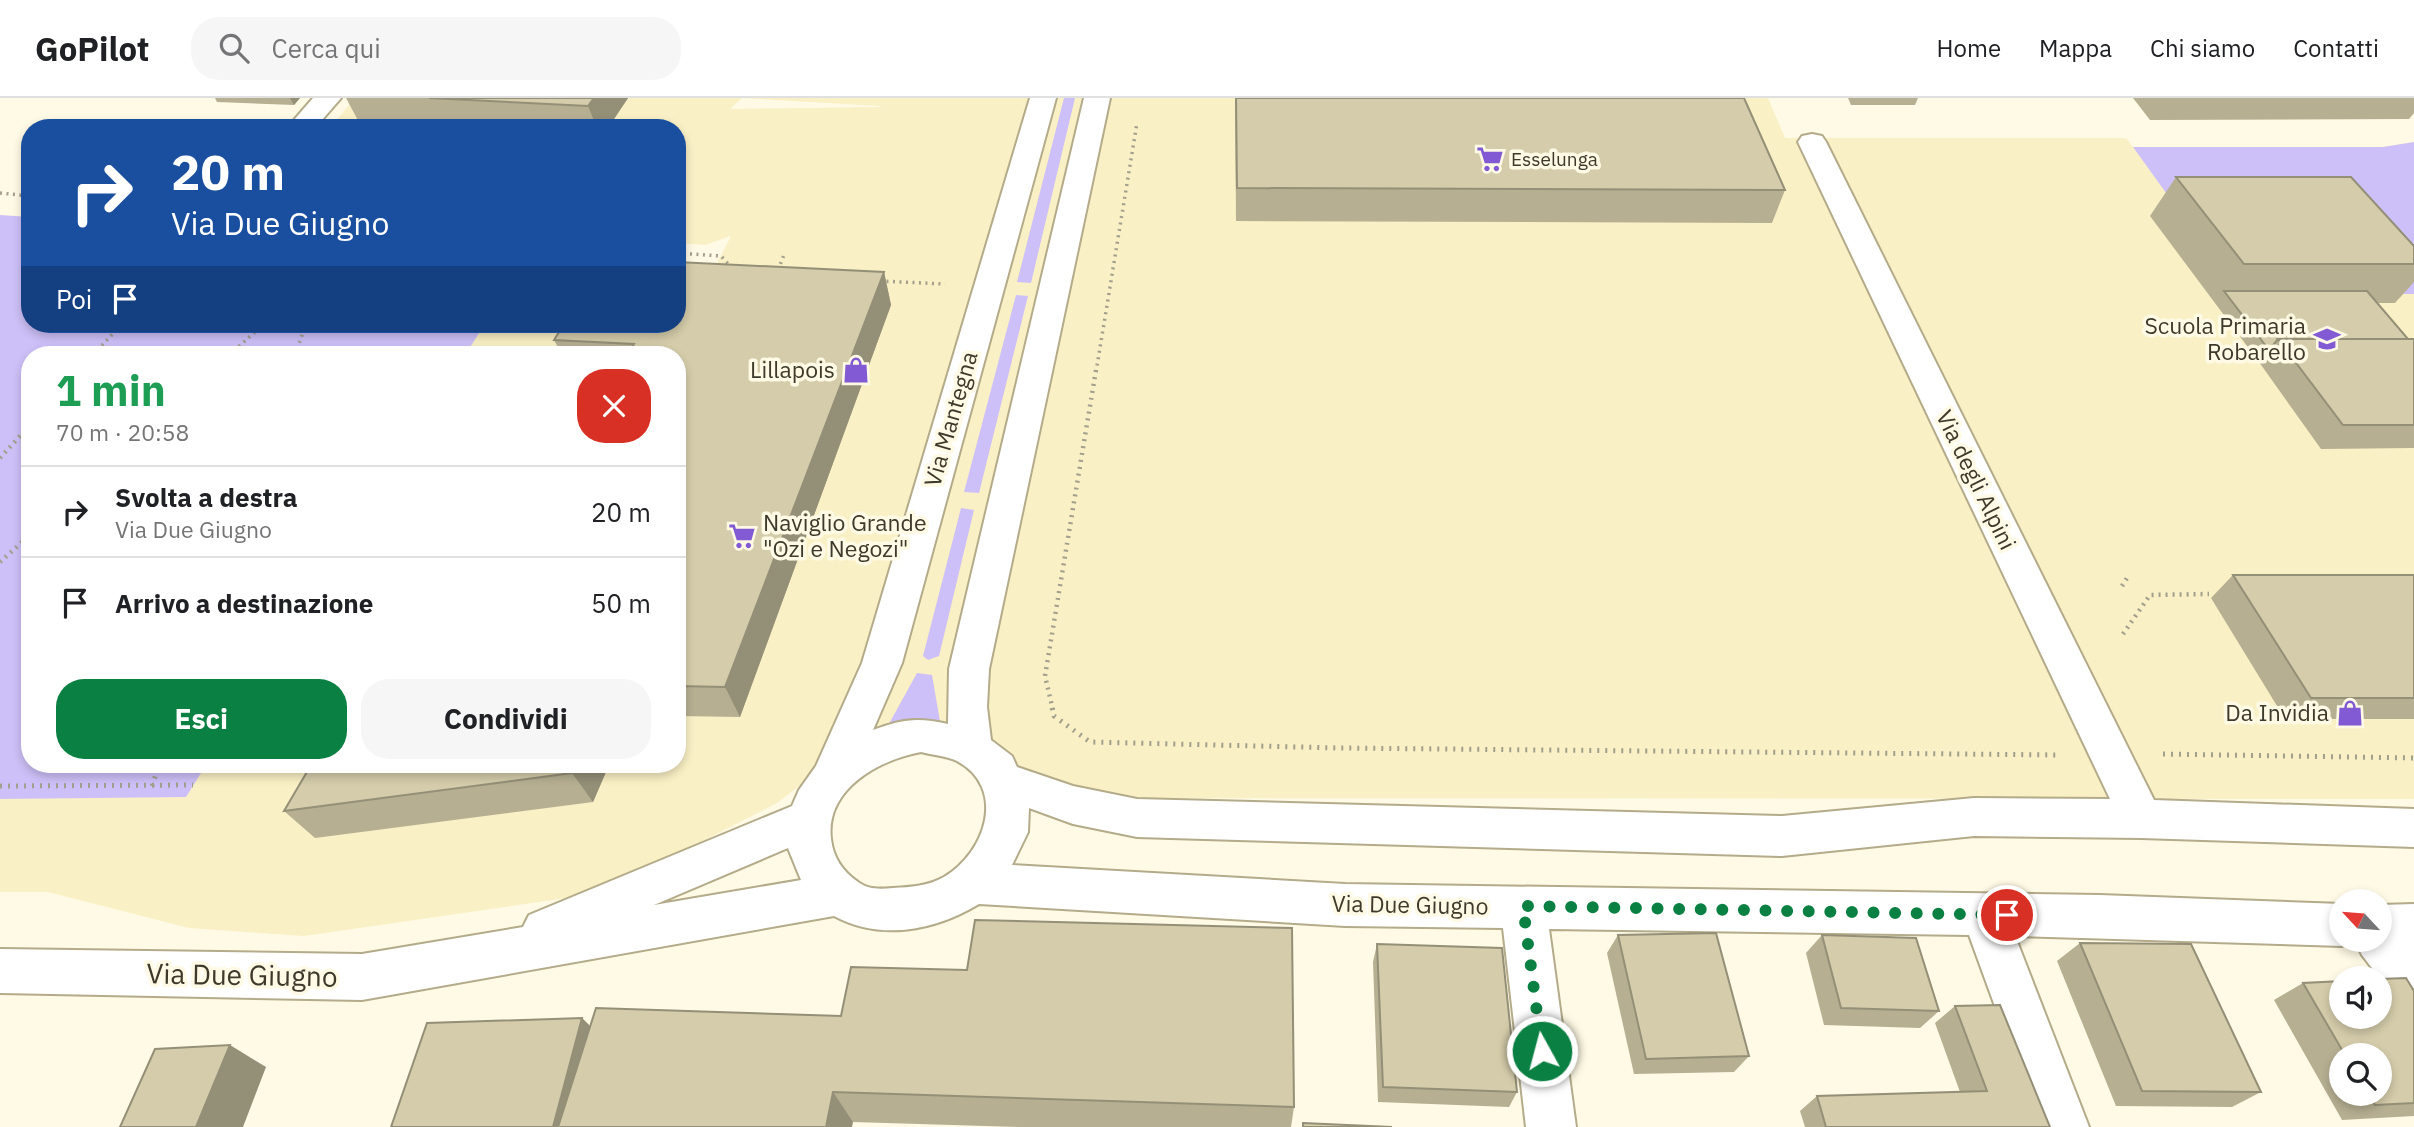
<!DOCTYPE html>
<html lang="it">
<meta charset="utf-8">
<style>
body{margin:0;font-family:"IBM Plex Sans",sans-serif;background:#f6f6f6;color:#202124;height:100vh;display:flex;flex-direction:column;font-size:26px;white-space:nowrap}
*{box-sizing:border-box;margin:0}
p{font-size:23px;color:#757577}
.icon{flex:none;width:38px;height:38px;fill:none;stroke:currentColor;stroke-width:2;stroke-linecap:round;stroke-linejoin:round}
.map{position:relative;flex:1;overflow:hidden}
.side{position:absolute;left:21px;top:248px;width:665px;height:427px;display:flex;flex-direction:column;background:#fff;border-radius:28px;box-shadow:0 4px 10px #0003}
.side>*{flex:none}
.top-card{position:absolute;left:21px;top:21px;width:665px;height:214px;border-radius:28px;box-shadow:0 4px 10px #0003;background:#1a4fa0;color:#fff;overflow:hidden}
.needle{width:46px;rotate:296deg}
.controls{position:absolute;left:2329px;top:791px;display:grid;gap:14px}
.controls a{display:grid;place-items:center;width:63px;height:63px;border-radius:50%;background:#fff;box-shadow:0 4px 10px #0003;font-size:35px}
.pin{position:absolute;display:grid;place-items:center;width:60px;height:60px;color:#fff;margin:-30px;border:4px solid #fff;border-radius:50%;box-shadow:0 2px 7px #0007}
.me{position:absolute;width:77px;margin:-38px;rotate:353deg;stroke-linejoin:round;filter:drop-shadow(0 0 5px #0008)}
.turn{display:flex;align-items:center;gap:24px;height:147px;padding:0 35px;font-size:32px}
.turn .icon{width:91px;height:91px;stroke-width:2.5}
.turn b{display:block;font-size:49px;line-height:60px}
.then{display:flex;align-items:center;height:66px;padding:0 35px;background:#0003;gap:14px;font-size:26px}
.round{display:grid;place-items:center;flex:none;width:74px;height:74px;border-radius:28px;background:#f6f6f6}
.headline{display:flex;align-items:center;justify-content:space-between;height:119px;padding:0 35px}
h1{font-size:42px;font-weight:800;line-height:52px;color:#1e9e55}
.action{display:flex;gap:14px;margin-top:auto;padding:14px 35px}
.action a{flex:1;height:80px;border-radius:28px;background:#0b8043;color:#fff;font-size:28px;font-weight:800;line-height:80px;text-align:center}
.action a+a{background:#f6f6f6;color:#202124}
ul{padding:0;list-style:none}
li{display:flex;align-items:center;gap:21px;height:91px;padding:0 35px;border-top:2px solid #e0e0e0}
li div{flex:1}
li b{display:block;font-size:26px}
li em{font-style:normal}
header{display:flex;align-items:center;gap:42px;box-sizing:border-box;height:98px;padding:0 35px;background:#fff;border-bottom:2px solid #e0e0e0}
header strong{font-size:33px}
nav{display:flex;gap:38px;margin-inline-start:auto;font-size:24px}
.search{width:490px;height:63px;background:#f6f6f6;display:flex;align-items:center;gap:18px;box-sizing:border-box;padding:0 24px;border-radius:28px;color:#757577;font-size:26px}
.map>svg:first-child{display:block}
.built{fill:#faf0c5;fill-rule:evenodd}
.green{fill:#cdc0f8}
.lines{fill:none;stroke-linecap:round;stroke-linejoin:round}
.minor-casing{stroke:#b3ab89;stroke-width:4}
.path-far2{stroke:#a39f8d;stroke-width:3.5;stroke-dasharray:2 4.5;stroke-linecap:butt}
.path-far1{stroke:#a39f8d;stroke-width:4.5;stroke-dasharray:2 5;stroke-linecap:butt}
.path{stroke:#a39f8d;stroke-width:5;stroke-dasharray:2 6;stroke-linecap:butt}
.minor{fill:#fff;fill-rule:evenodd}
.wall{fill:#b6af92;fill-rule:evenodd}
.shaded-wall{fill:#948f77}
.building{fill:#d4ccaa;stroke:#948f77;stroke-width:2}
.route{stroke:#0b8043;stroke-width:12;stroke-dasharray:0 21.6}
.labels{text-anchor:middle;stroke-width:7;stroke-linejoin:round;paint-order:stroke}
.far-poi-label{font-size:19px;fill:#3d3a2c;stroke:#fffae5;text-anchor:start}
.poi-label{font-size:23px;fill:#3d3a2c;stroke:#fffae5;text-anchor:end}
.street-label{font-size:23px;fill:#3d3a2c;stroke:#fffae5}
.near-street-label{font-size:28px;fill:#3d3a2c;stroke:#fffae5}
</style>
<header>
<strong>GoPilot</strong>
<div class="search"><svg class="icon" aria-label="search" viewBox="0 0 24 24"><circle cx="10" cy="10" r="6"/><path d="M15 15l6 6"/></svg>Cerca qui</div>
<nav><a>Home</a><a>Mappa</a><a>Chi siamo</a><a>Contatti</a></nav>
</header>
<div class="map">
<svg width="2414" height="1029" viewBox="0 0 2414 1029">
<rect width="100%" height="100%" fill="#fffae5"/>
<path class="built" d="M355,0H1768L1785,40H2126L2133,49H2383L2414,44V701L1013,700L980,650L837,659L777,705L601,795L304,838L189,830L48,794H0V386L30,667H677V257H110L137,226H677L713,173L731,138L705,147L677,145V30H330ZM742,0L880,8L881,9L730,11Z"/>
<g class="green">
<path d="M1064,0H1075L1031,185L1017,184Z"/>
<path d="M2414,44V196H2402L2179,113L2133,49H2383Z"/>
<path d="M0,117L30,119V226H485L465,257H30V667H206L186,699L0,701Z"/>
<path d="M1016,197L1028,198L979,395L964,394Z"/>
<path d="M961,410L974,412L939,558L928,562L923,558Z"/>
<path d="M917,575L932,577L942,635L885,633Z"/>
</g>
<g class="lines">
<g class="minor-casing">
<g id="minor">
<path d="M313,0H341L315,30H287Z"/>
<path d="M1030,0H1056L902,565L873,632C902,621 918,619 948,626L949,571L1084,0H1110L989,571L987,609L991,642L1012,658L1017,669L1073,688L1137,701L1782,718L1974,700L2110,701L1798,44L1802,38L1812,36L1822,38L1826,44L2154,702L2414,711V749L2141,740L1974,738L1782,758L1137,739L1073,726L1029,710L1028,734L1012,767L1345,786L2100,797L2342,806V842H2380V807L2414,806V910L2397,903L2362,857L2355,843L2342,848L2015,838L2089,1029H2039L1969,837L1549,831L1576,1029H1526L1503,830L1345,828L979,806C934,833 881,843 834,818L362,902L0,895V851L362,856L523,829L529,817L792,708L799,692L816,668L862,565ZM921,654C932,657 947,658 957,663C1007,690 986,754 944,779C928,788 911,789 893,790C880,791 869,792 858,784C842,773 833,759 831,741C825,691 879,662 921,654ZM788,750L801,782L654,807Z"/>
</g>
</g>
<g class="path-far2">
<path d="M0,95L30,98"/>
<path d="M677,155L721,158L731,169"/>
<path d="M778,172L784,157"/>
<path d="M880,183L945,186"/>
<path d="M93,257L122,226"/>
<path d="M229,257L264,226"/>
<path d="M295,257L306,226"/>
<path d="M1096,274L1137,25"/>
</g>
<g class="path-far1">
<path d="M0,360L30,327"/>
<path d="M0,464L30,437"/>
<path d="M2122,488L2127,480"/>
<path d="M2123,536L2150,497L2209,496"/>
<path d="M1053,612L1045,578L1096,272"/>
</g>
<g class="path">
<path d="M1052,610L1054,618L1090,644L1340,650L2060,657"/>
<path d="M2163,656L2414,660"/>
<path d="M0,688L193,687"/>
<path d="M152,688L159,667"/>
</g>
<use href="#minor" class="minor"/>
</g>
<g class="wall">
<path d="M215,0H300L294,7L217,4Z"/>
<path d="M346,0H628L608,30H396L361,28Z"/>
<path d="M1235,0H1744L1785,92L1772,125L1236,123Z"/>
<path d="M1848,0H1918L1915,7H1851Z"/>
<path d="M2133,0H2414V15L2409,21L2150,22Z"/>
<path d="M2176,79L2414,148V184L2395,205H2377L2408,241H2414V350L2321,351L2259,264L2150,118Z"/>
<path d="M884,174L891,207L740,619L677,618V257H562L554,242Z"/>
<path d="M2233,477H2414V621H2285L2211,500Z"/>
<path d="M609,667L593,704L315,740L284,713Z"/>
<path d="M1618,837L1749,958L1734,974L1634,976L1607,855Z"/>
<path d="M1822,837L1939,913L1920,930L1824,927L1806,855Z"/>
<path d="M2080,845L2261,994L2232,1009L2116,1008L2057,863Z"/>
<path d="M1377,846L1517,994L1509,1009L1378,1004L1373,864Z"/>
<path d="M2303,885L2414,893V1018L2342,1022L2274,902ZM2342,957H2380V996H2342Z"/>
<path d="M1955,908L2050,1029H1805L1800,1013L1817,998L1960,994L1935,925Z"/>
<path d="M582,920L590,928L1294,1009L1291,1029H1019L853,1024L391,1029Z"/>
</g>
<g class="shaded-wall">
<path d="M290,0H300L294,7Z"/>
<path d="M594,0H628L608,30H597L588,8Z"/>
<path d="M884,174L891,207L740,619L725,589Z"/>
<path d="M576,667H609L593,704L572,675Z"/>
<path d="M582,920L599,937L575,1029H553Z"/>
<path d="M230,947L266,969L243,1029H196Z"/>
<path d="M833,994L853,1024L852,1029H826Z"/>
</g>
<g class="building">
<path d="M429,0H594L588,8Z"/>
<path d="M1236,0H1744L1785,92L1237,90Z"/>
<path d="M219,27L258,29L216,30Z"/>
<path d="M2176,79H2351L2414,148V166H2244Z"/>
<path d="M677,164L884,174L725,589L677,588V257H628L634,246L554,242L564,226H677Z"/>
<path d="M2224,193H2367L2408,241H2278L2269,252Z"/>
<path d="M2278,241H2414V327H2343Z"/>
<path d="M2233,477H2414V600H2311Z"/>
<path d="M311,667H576L572,675L284,713Z"/>
<path d="M975,822L1292,830L1294,1009L833,994L826,1029H558L596,910L841,918L851,869L967,872Z"/>
<path d="M1716,835L1749,958L1646,961L1618,837Z"/>
<path d="M1822,837L1916,840L1939,913L1841,910Z"/>
<path d="M2080,845L2191,846L2261,994L2142,993Z"/>
<path d="M1377,846L1502,850L1517,994L1383,989Z"/>
<path d="M2406,880L2414,893V1005L2375,1007L2368,996H2380V957H2345L2303,885L2342,883V919H2380V881Z"/>
<path d="M2000,907L2050,1029H1826L1817,998L1987,993L1955,908Z"/>
<path d="M582,920L553,1029H391L427,925Z"/>
<path d="M230,947L196,1029H120L155,951Z"/>
<path d="M1303,1025L1392,1029H1303Z"/>
</g>
<g class="lines">
<path class="route" d="M1542,953L1523,808L2007,817"/>
</g>
<defs>
<g id="supermarket-bare" transform="scale(2.1)"><path d="M-6-5.5h2.5l.6 2H6L4.5 2H-2.5L-4.4-4H-6ZM-1.5 3.2a1.3 1.3 0 1 0 .1 0ZM3 3.2a1.3 1.3 0 1 0 .1 0Z" fill="#825ad4" stroke="#fffae5" stroke-width="2.5" paint-order="stroke"/></g>
<g id="school-bare" transform="scale(2.1)"><path d="M0-5L7-2L0 1L-7-2ZM-4 1L0 2.5L4 1V4Q0 6-4 4Z" fill="#825ad4" stroke="#fffae5" stroke-width="2.5" paint-order="stroke"/></g>
<g id="shop-bare" transform="scale(2.1)"><path d="M-5-2.5h2.3a2.7 3.5 0 0 1 5.4 0H5L5.5 6h-11ZM-1.5-2.5h3a1.5 2.3 0 0 0-3 0Z" fill="#825ad4" stroke="#fffae5" stroke-width="2.5" paint-order="stroke"/></g>
</defs>
<g fill-rule="evenodd">
<use href="#supermarket-bare" x="1490" y="61"/>
<use href="#school-bare" x="2327" y="241"/>
<use href="#shop-bare" x="856" y="272"/>
<use href="#supermarket-bare" x="742" y="438"/>
<use href="#shop-bare" x="2350" y="615"/>
</g>
<g class="labels">
<g class="far-poi-label">
<text x="1511" y="68">Esselunga</text>
</g>
<g class="poi-label">
<text x="2306" y="236">Scuola Primaria<tspan x="2306" dy="26">Robarello</tspan></text>
<text x="835" y="280">Lillapois</text>
<text x="763" y="433" text-anchor="start">Naviglio Grande<tspan x="763" dy="26">"Ozi e Negozi"</tspan></text>
<text x="2329" y="623">Da Invidia</text>
</g>
<g class="street-label">
<text transform="translate(951 321) rotate(-74)" y="8">Via Mantegna</text>
<text transform="translate(1976 382) rotate(64)" y="8">Via degli Alpini</text>
<text transform="translate(1410 807) rotate(1)" y="8">Via Due Giugno</text>
</g>
<g class="near-street-label">
<text transform="translate(242 877) rotate(1)" y="10">Via Due Giugno</text>
</g>
</g>
</svg>
<div class="controls">
<a><svg class="needle" viewBox="-14 -14 28 28"><path d="M0-13l5 13h-10z" fill="#e53935"/><path d="M0 13l5-13h-10z" fill="#757577"/></svg></a>
<a><svg class="icon" aria-label="sound" viewBox="0 0 24 24"><path d="M4 9h4l5-4v14l-5-4H4zM17 9q2 3 0 6"/></svg></a>
<a><svg class="icon" aria-label="search" viewBox="0 0 24 24"><circle cx="10" cy="10" r="6"/><path d="M15 15l6 6"/></svg></a>
</div>
<div class="pin" style="left:2007px;top:817px;background:#d93025"><svg class="icon" aria-label="arrive" viewBox="0 0 24 24"><path d="M6 21V4h12l-3 4 3 4H6"/></svg></div>
<svg class="me" style="left:1542px;top:953px" viewBox="-20 -20 40 40"><circle r="17" fill="#0b8043" stroke="#fff" stroke-width="3"/><path d="M0-11L8 9 0 5-8 9z" fill="#fff"/></svg>
<div class="top-card">
<div class="turn"><svg class="icon" aria-label="right" viewBox="0 0 24 24"><path d="M7 20v-9h11M14 6l5 5-5 5"/></svg><div><b>20 m</b>Via Due Giugno</div></div>
<div class="then">Poi<svg class="icon" aria-label="arrive" viewBox="0 0 24 24"><path d="M6 21V4h12l-3 4 3 4H6"/></svg></div>
</div>
<section class="side">
<div class="headline"><div><h1>1 min</h1><p>70 m · 20:58</p></div><a class="round" style="background:#d93025;color:#fff"><svg class="icon" aria-label="close" viewBox="0 0 24 24"><path d="M6 6l12 12M18 6L6 18"/></svg></a></div>
<ul>
<li><svg class="icon" aria-label="right" viewBox="0 0 24 24"><path d="M7 20v-9h11M14 6l5 5-5 5"/></svg><div><b>Svolta a destra</b><p>Via Due Giugno</p></div><em>20 m</em></li>
<li><svg class="icon" aria-label="arrive" viewBox="0 0 24 24"><path d="M6 21V4h12l-3 4 3 4H6"/></svg><div><b>Arrivo a destinazione</b></div><em>50 m</em></li>
</ul>
<div class="action"><a>Esci</a><a>Condividi</a></div>
</section>
</div>
